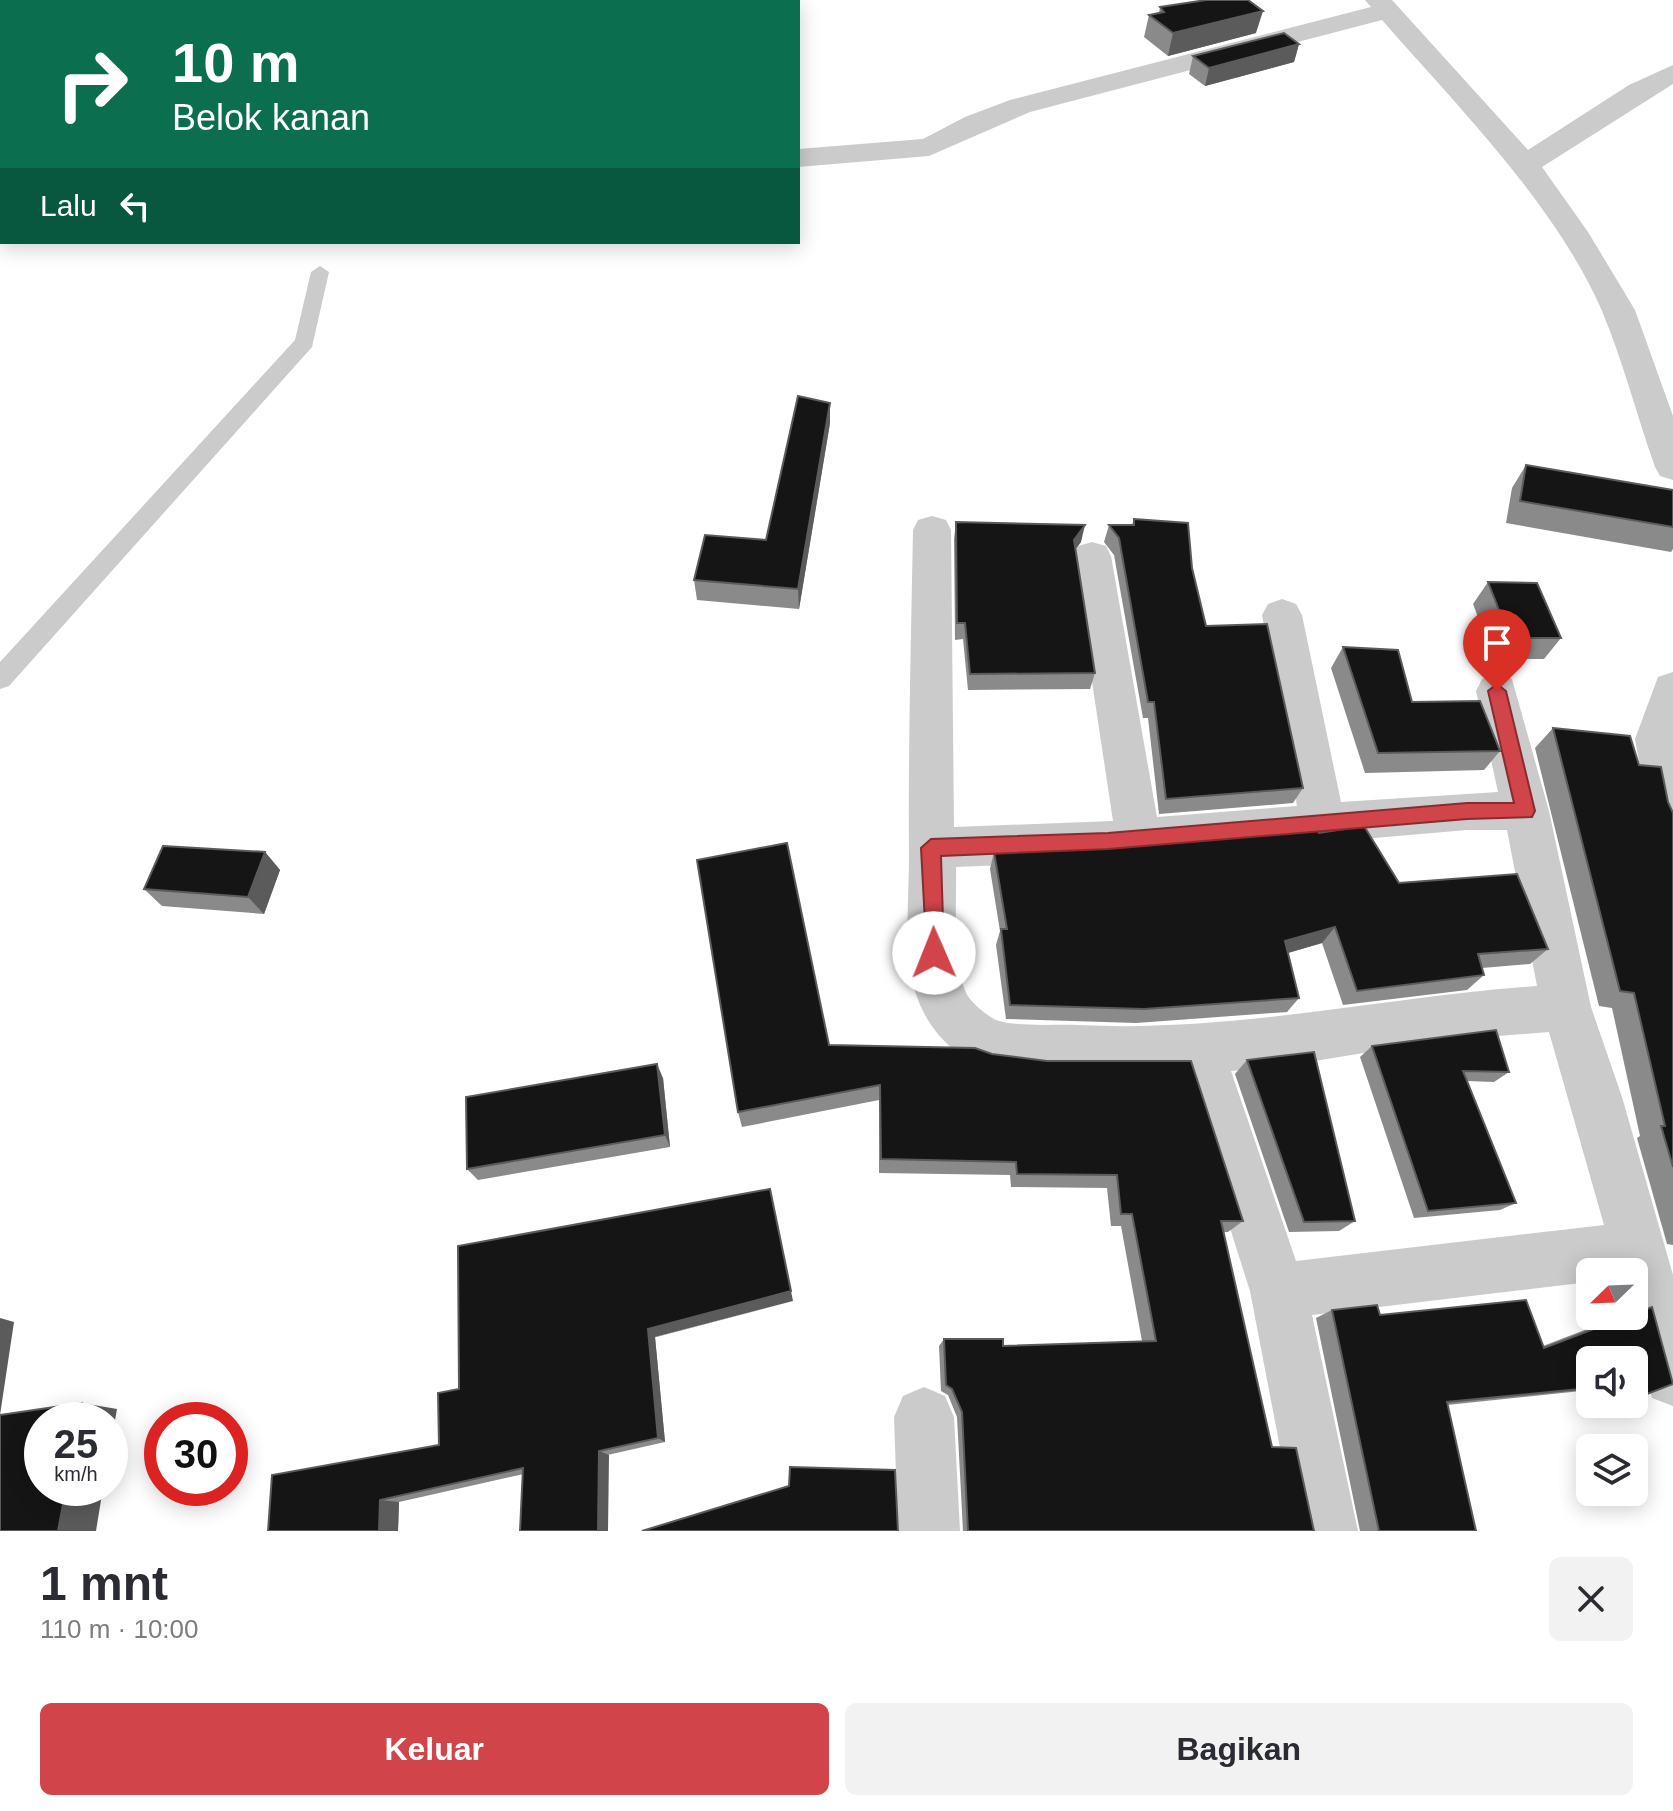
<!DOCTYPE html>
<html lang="id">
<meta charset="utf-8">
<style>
body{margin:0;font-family:Arial,sans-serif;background:#f2f2f3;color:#2b2b33;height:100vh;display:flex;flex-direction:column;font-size:30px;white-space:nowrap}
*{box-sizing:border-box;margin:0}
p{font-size:26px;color:#7c7c81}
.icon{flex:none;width:44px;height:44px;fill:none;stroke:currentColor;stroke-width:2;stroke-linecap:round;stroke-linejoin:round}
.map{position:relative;height:1531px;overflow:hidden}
.sheet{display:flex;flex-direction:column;background:#fff;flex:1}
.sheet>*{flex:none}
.top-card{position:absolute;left:0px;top:0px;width:800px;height:244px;box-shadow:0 4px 20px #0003;background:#0b6e4f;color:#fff;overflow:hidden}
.needle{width:52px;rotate:247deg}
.tools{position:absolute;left:1576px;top:1258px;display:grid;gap:16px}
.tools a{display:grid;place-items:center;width:72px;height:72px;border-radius:12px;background:#fff;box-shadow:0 4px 20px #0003;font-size:40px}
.speed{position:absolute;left:24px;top:1402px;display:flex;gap:16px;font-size:40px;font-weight:700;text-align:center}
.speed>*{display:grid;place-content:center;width:104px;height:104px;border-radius:50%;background:#fff;box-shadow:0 4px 20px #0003;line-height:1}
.speed small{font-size:20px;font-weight:400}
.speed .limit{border:12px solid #d22;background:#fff;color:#111}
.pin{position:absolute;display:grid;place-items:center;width:68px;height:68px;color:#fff;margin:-82px -34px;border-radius:50% 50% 50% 0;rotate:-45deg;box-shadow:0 0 8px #0007}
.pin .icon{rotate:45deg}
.me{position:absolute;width:88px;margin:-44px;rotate:359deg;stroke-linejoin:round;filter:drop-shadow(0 0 6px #0008)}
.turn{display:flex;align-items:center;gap:28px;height:168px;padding:0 40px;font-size:36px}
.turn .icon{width:104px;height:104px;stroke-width:2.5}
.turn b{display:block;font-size:56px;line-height:68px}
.then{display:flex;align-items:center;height:76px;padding:0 40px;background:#0003;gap:16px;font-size:30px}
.round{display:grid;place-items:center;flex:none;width:84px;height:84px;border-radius:12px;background:#f2f2f3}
.overview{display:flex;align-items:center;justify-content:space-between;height:136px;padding:0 40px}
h1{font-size:48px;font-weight:700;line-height:60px}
.action{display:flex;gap:16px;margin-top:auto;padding:16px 40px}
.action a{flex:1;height:92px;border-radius:12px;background:#d1444a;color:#fff;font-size:32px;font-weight:700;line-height:92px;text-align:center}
.action a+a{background:#f2f2f3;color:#2b2b33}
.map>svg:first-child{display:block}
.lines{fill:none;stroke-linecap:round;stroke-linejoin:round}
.stream{fill:#cbdce7;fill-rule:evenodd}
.lane{fill:#cbcbcb;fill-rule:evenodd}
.street{fill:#cbcbcb;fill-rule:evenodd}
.wall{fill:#8a8a8a}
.shaded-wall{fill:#5b5b5b}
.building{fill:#151515;stroke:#5b5b5b;stroke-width:2}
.route{fill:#d1444a;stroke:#882c30;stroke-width:2}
</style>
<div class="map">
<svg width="1673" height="1531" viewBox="0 0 1673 1531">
<rect width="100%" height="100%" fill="#fff"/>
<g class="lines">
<g class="stream">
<path d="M308,0H320L307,2Z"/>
<rect x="0" y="31" width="2" height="6"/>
</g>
<path class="lane" d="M320,266L329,272L312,347L9,686L0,689V662L295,340L311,272Z"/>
<g class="street">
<path d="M1365,0H1392L1528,150L1629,85L1673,65V84L1542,167L1588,232L1635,310L1673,416V480L1660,476L1655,467C1637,416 1623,361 1602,311C1556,205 1458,107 1382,20L1030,112L929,156L798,167V149L923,139L965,117L1010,100L1371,7Z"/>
<path d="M932,516L946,520L951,530L954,827L1113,821L1073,556L1078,546L1092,542L1106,546L1111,556L1157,817L1297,806L1262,615L1268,604L1282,599L1296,604L1302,615L1341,802L1498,792L1476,691L1482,679L1497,674L1512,679L1549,811L1591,1007L1622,1097L1673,1275V1406L1652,1398L1628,1316H1634V1272H1590V1282L1312,1315L1358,1531H1296L1250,1291L1181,1074C1136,1075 1004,1081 970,1061C943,1045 924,1021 915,991C903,950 909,900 909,858C908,749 911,639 913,530L918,520ZM1467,830H1507L1537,986C1383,997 1233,1033 1078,1025C1053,1024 1022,1027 999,1021C989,1018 976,1006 970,999C951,974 957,899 956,867L1108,861ZM1549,1032L1604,1225L1296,1261L1231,1071L1278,1067L1437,1041Z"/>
<path d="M1673,672V840L1657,834L1650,820L1635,739L1658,677Z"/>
<path d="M924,1387L945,1396L954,1417L960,1531H898L894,1417L903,1396Z"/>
</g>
</g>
<g class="wall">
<path d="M1160,7L1256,33L1168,56L1144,37L1149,15L1159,13Z"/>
<path d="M1299,44L1294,62L1205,86L1189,74L1193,56Z"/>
<path d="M830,423L799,609L697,600L694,580L766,540Z"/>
<path d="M1526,465L1673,490V549L1671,552L1506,523L1512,488Z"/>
<path d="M1134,519L1192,568L1206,626L1303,788L1293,803L1159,814L1148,718H1143L1114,555L1104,542L1109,525H1132Z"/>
<path d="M956,522L1081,542L1076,549L1095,673L1090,689L968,690L963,639L955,640L954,539Z"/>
<path d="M1488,582L1561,638L1544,659H1494L1473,604Z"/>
<path d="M1343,647L1412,702L1500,751L1484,770L1365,773L1331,668Z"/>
<path d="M1553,728L1639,765L1668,802L1673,813V1245L1667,1244L1637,1138L1640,1136L1612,1008L1599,1006L1535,748Z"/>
<path d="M1319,833L1399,883L1548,949L1530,964L1482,968L1484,975L1467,990L1343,1005L1322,943L1288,953L1299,998L1287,1012L1136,1023L1006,1019L996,945L1000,931L990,869L994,852L1115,847Z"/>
<path d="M265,852L280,870L264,914L162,906L144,889Z"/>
<path d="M829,1045L1243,1221L1228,1232H1224L1272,1447L1314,1531H963L957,1417L948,1395L941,1391L939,1346L944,1339L1003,1346L1142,1341L1121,1226H1111L1107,1188L1011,1187L1010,1175L879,1173V1100L742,1127L738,1112Z"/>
<path d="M1372,1046L1509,1072L1494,1082L1467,1081L1516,1203L1500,1210L1414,1218L1360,1057Z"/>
<path d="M1247,1060L1355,1221L1339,1231L1289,1232L1235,1074Z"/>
<path d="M663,1078L670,1147L478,1180L467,1169Z"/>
<path d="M793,1301L655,1337L665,1442L399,1502L398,1531H268L439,1445L459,1389Z"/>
<path d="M1652,1307L1590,1360V1404H1622L1592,1410L1581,1391L1447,1405L1476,1531H1360L1316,1318L1332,1310L1380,1315L1543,1346L1621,1316H1634V1312Z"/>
</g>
<g class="shaded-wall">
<path d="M1263,11L1256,33L1168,56L1173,33Z"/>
<path d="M1299,44L1294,62L1205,86L1209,68Z"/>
<path d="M830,403V423L799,609L798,589Z"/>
<path d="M1085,525L1081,542L1070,556L1074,540Z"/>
<path d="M265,852L280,870L264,914L248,897Z"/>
<path d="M1335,927L1322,943L1274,957L1285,941Z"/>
<path d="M657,1064L663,1078L670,1147L665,1135Z"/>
<path d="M791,1291L793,1301L655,1337L665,1442L658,1438L648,1329Z"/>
<path d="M0,1318L14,1322L0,1415Z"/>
<path d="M82,1403L117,1409L110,1449V1420H79Z"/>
<path d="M599,1451L609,1455L608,1531H598Z"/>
<path d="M66,1488H103L96,1531H58Z"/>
<path d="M380,1500L399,1502L398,1531H379Z"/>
</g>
<g class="building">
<path d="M1206,0H1248L1263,11L1173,33L1149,15L1164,12L1160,7Z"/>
<path d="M1284,33L1299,44L1209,68L1193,56Z"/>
<path d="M798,396L830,403L798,589L694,580L705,535L766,540Z"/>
<path d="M1526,465L1673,490V527L1520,501Z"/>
<path d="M1134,519L1188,523L1192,568L1206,626L1267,624L1303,788L1166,799L1154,702H1148L1119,538L1109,525H1134Z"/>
<path d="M956,522L1085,525L1074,540L1095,673L970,674L965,623H957Z"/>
<path d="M1488,582L1537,583L1561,638H1510Z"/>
<path d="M1343,647L1398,650L1412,702L1480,701L1500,751L1378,753Z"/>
<path d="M1553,728L1630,736L1639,765L1661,767L1668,802L1673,813V1167L1661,1126H1665L1634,993L1620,991Z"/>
<path d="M1364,826L1399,883L1517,874L1548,949L1478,954L1484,975L1357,991L1335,927L1285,941L1299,998L1144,1009L1010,1005L1001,929H1007L994,852L1115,847L1318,830L1319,833Z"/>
<path d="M787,843L829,1045L975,1048L992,1054L1047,1061H1191L1243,1221H1221L1272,1447L1296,1448L1314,1531H968L962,1412L952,1389L946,1385L944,1339H1003V1346L1156,1341L1132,1214H1121L1117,1175L1017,1174L1016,1162L881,1159L880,1085L738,1112L697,860Z"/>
<path d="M163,846L265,852L248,897L144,889Z"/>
<path d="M1496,1030L1509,1072L1463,1071L1516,1203L1428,1211L1372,1046Z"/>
<path d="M1314,1052L1355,1221L1304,1222L1247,1060Z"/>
<path d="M657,1064L665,1135L467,1169L466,1097Z"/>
<path d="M770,1189L791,1291L648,1329L658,1438L599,1451L598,1531H520L523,1468L380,1500L379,1531H268L272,1475L439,1445L438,1393L459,1389L458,1246Z"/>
<path d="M1526,1300L1544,1348L1628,1316H1634V1314L1652,1307L1673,1384L1634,1399V1360H1590V1388L1447,1402L1476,1531H1379L1332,1310L1377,1305L1380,1315Z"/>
<path d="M82,1403L79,1420H42V1488H66L58,1531H0V1415Z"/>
<path d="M790,1467L895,1470L898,1531H642L789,1486Z"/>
</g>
<path class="route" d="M1497,684L1506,691L1535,811L1532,817L1467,819L1108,849L941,856L944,953L941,960H927L921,848L931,839L1108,833L1467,803H1514L1488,691Z"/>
</svg>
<div class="tools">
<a><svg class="needle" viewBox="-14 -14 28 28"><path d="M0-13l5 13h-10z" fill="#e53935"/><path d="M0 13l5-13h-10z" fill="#7c7c81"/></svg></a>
<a><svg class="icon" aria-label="sound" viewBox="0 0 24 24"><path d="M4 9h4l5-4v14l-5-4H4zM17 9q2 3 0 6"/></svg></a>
<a><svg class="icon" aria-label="layers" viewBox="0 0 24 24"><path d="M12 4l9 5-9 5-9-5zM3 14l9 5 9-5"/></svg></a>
</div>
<div class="speed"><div>25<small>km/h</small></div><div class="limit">30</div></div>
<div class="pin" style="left:1497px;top:691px;background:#d93025"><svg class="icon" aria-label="arrive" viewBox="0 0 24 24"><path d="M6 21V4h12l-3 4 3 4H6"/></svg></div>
<svg class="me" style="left:934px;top:953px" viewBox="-20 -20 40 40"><circle r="19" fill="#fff"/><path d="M0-13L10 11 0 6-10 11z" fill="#d1444a"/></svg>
<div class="top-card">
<div class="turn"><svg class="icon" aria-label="right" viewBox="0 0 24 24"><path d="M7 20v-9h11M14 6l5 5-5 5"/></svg><div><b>10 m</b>Belok kanan</div></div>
<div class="then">Lalu<svg class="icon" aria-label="left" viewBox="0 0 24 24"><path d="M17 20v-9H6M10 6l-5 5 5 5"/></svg></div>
</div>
</div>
<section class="sheet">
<div class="overview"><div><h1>1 mnt</h1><p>110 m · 10:00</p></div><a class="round"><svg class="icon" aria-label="close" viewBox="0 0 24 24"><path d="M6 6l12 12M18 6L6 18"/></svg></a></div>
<div class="action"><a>Keluar</a><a>Bagikan</a></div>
</section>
